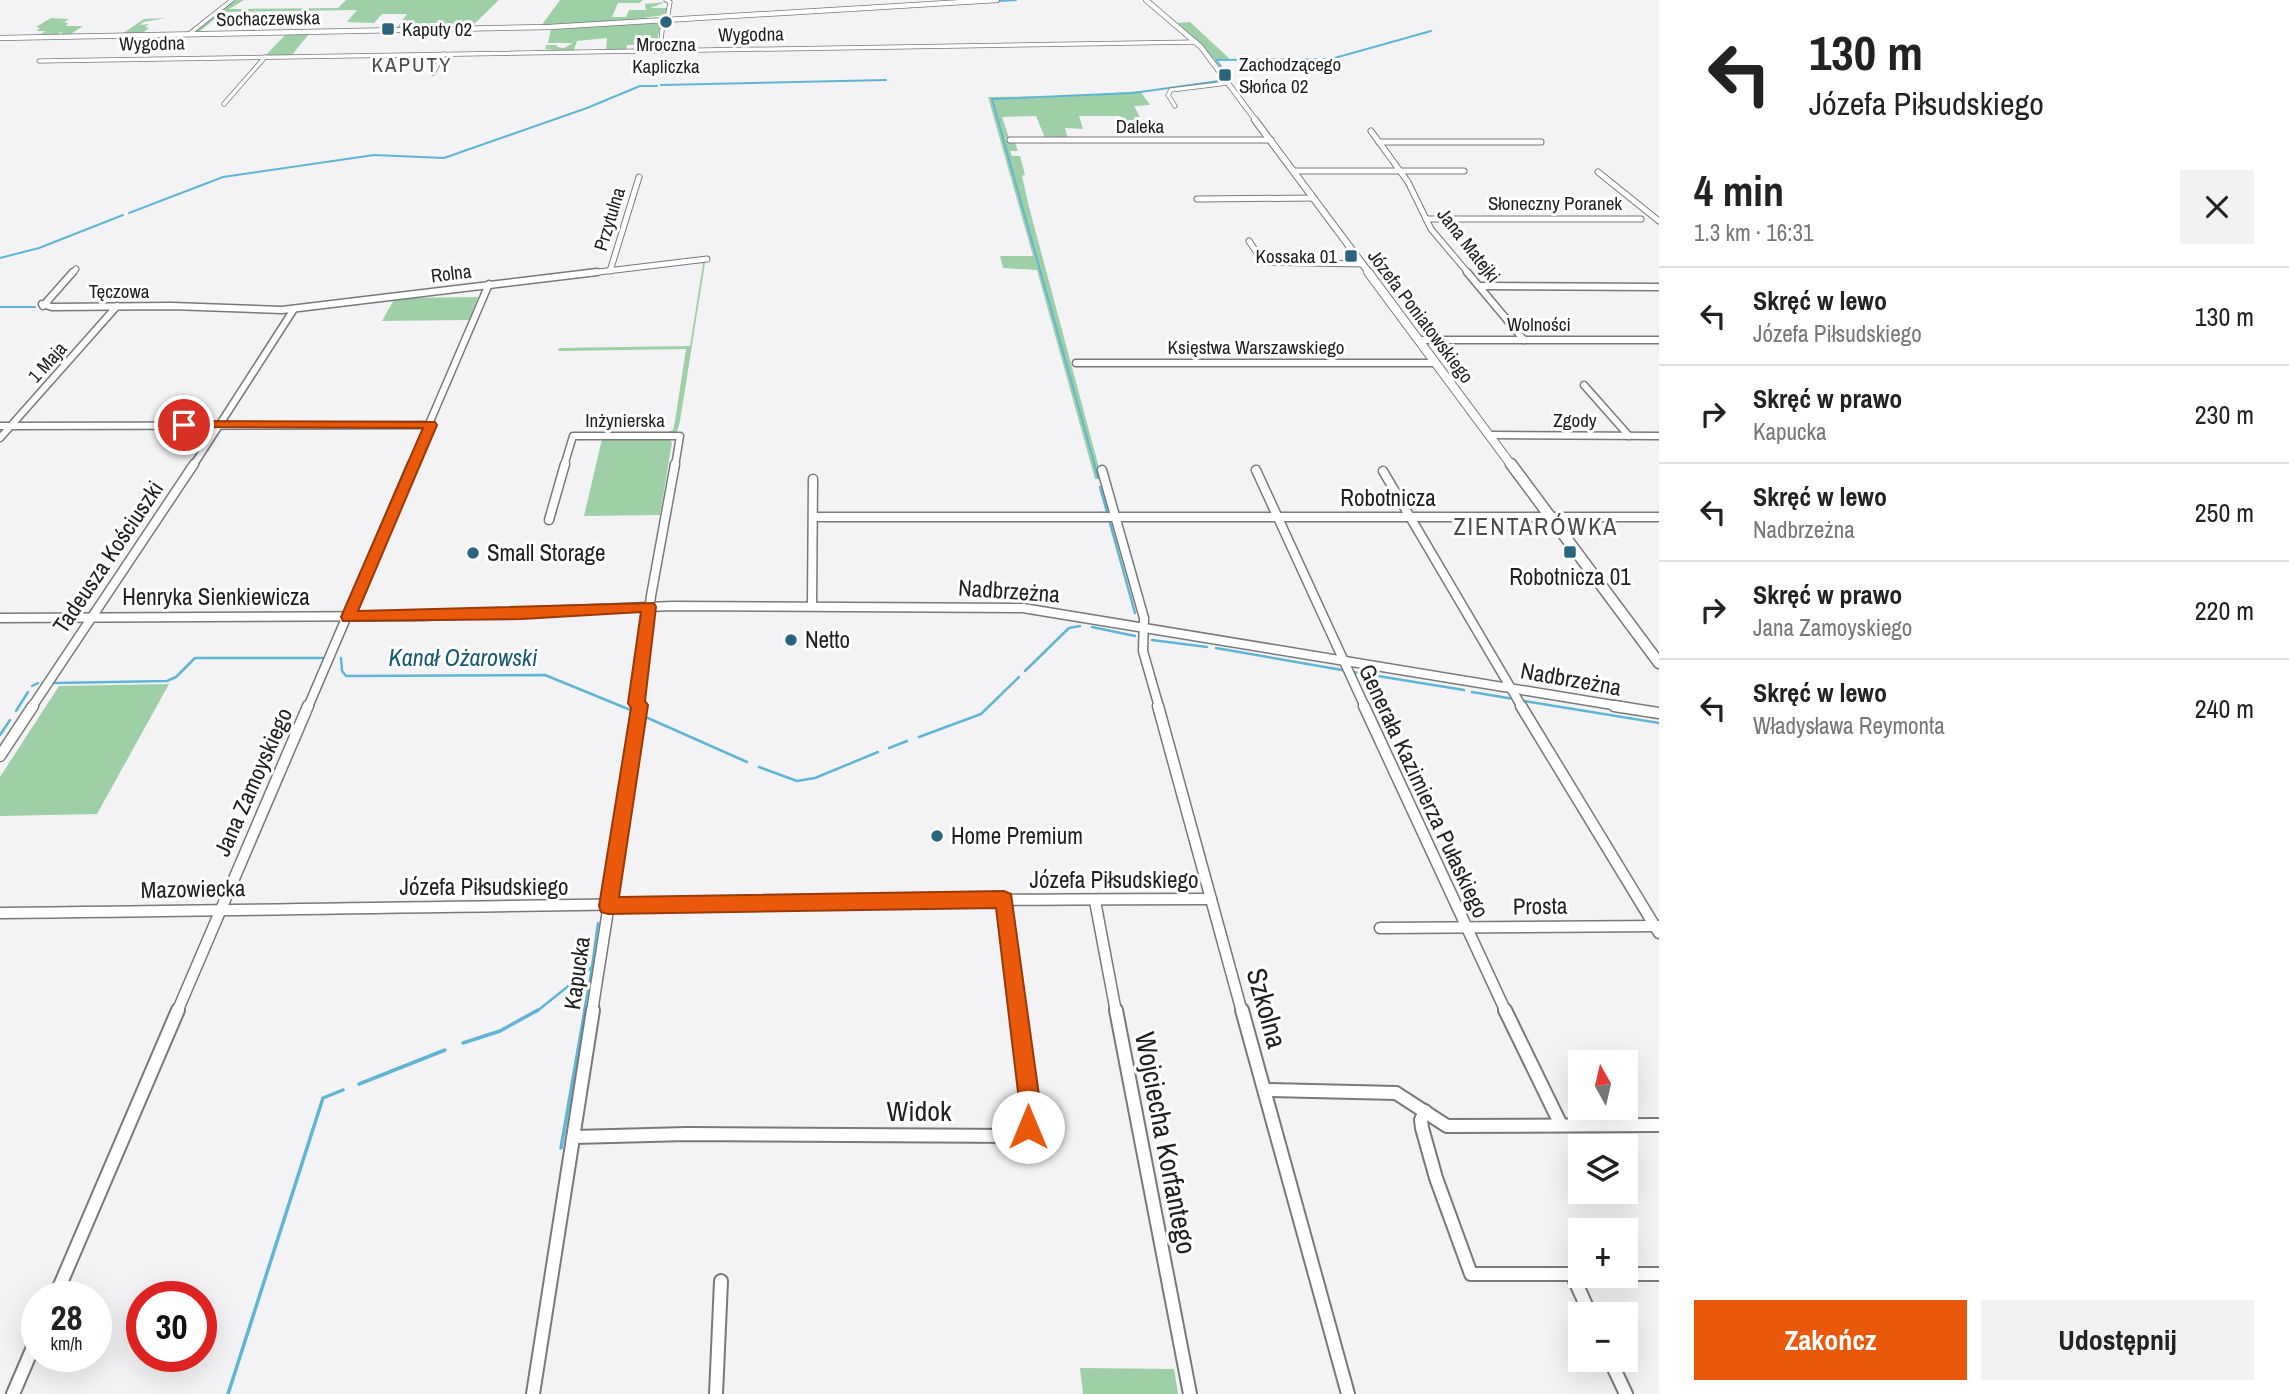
<!DOCTYPE html>
<html lang="pl">
<meta charset="utf-8">
<style>
body{margin:0;font-family:"Archivo Narrow",sans-serif;background:#f2f2f2;color:#222;height:100vh;display:flex;flex-direction:column;font-size:26px;white-space:nowrap}
*{box-sizing:border-box;margin:0}
p{font-size:23px;color:#767676}
.icon{flex:none;width:38px;height:38px;fill:none;stroke:currentColor;stroke-width:2;stroke-linecap:round;stroke-linejoin:round}
.map{position:relative;flex:1;overflow:hidden}
.side{display:flex;flex-direction:column;background:#fff;width:630px}
.side>*{flex:none}
.top-card{background:#fff;color:#222;overflow:hidden}
.needle{width:46px;rotate:352deg}
.tools{position:absolute;left:1568px;top:1050px;display:grid;gap:14px}
.tools a{display:grid;place-items:center;width:70px;height:70px;border-radius:0px;background:#fff;box-shadow:0 7px 28px #0002;font-size:35px}
.speed{position:absolute;left:21px;top:1281px;display:flex;gap:14px;font-size:35px;font-weight:700;text-align:center}
.speed>*{display:grid;place-content:center;width:91px;height:91px;border-radius:50%;background:#fff;box-shadow:0 7px 28px #0002;line-height:1}
.speed small{font-size:18px;font-weight:400}
.speed .limit{border:10px solid #d22;background:#fff;color:#111}
.pin{position:absolute;display:grid;place-items:center;width:60px;height:60px;color:#fff;margin:-30px;border:4px solid #fff;border-radius:50%;box-shadow:0 2px 7px #0007}
.me{position:absolute;width:77px;margin:-38px;rotate:0deg;stroke-linejoin:round;filter:drop-shadow(0 0 5px #0008)}
.turn{display:flex;align-items:center;gap:24px;height:147px;padding:0 35px;font-size:32px}
.turn .icon{width:91px;height:91px;stroke-width:2.5}
.turn b{display:block;font-size:49px;line-height:60px}
.round{display:grid;place-items:center;flex:none;width:74px;height:74px;border-radius:0px;background:#f2f2f2}
.head{display:flex;align-items:center;justify-content:space-between;height:119px;padding:0 35px}
h1{font-size:42px;font-weight:700;line-height:52px}
.button{display:flex;gap:14px;margin-top:auto;padding:14px 35px}
.button a{flex:1;height:80px;border-radius:0px;background:#ea580c;color:#fff;font-size:28px;font-weight:700;line-height:80px;text-align:center}
.button a+a{background:#f2f2f2;color:#222}
ul{padding:0;list-style:none}
li{display:flex;align-items:center;gap:21px;height:98px;padding:0 35px;border-top:2px solid #e0e0e0}
li div{flex:1}
li b{display:block;font-size:26px}
li em{font-style:normal}
main{display:flex;flex:1;min-height:0}
.map>svg:first-child{display:block}
.green{fill:#9fcfa7}
.lines{fill:none;stroke-linecap:round;stroke-linejoin:round}
.stream-far2{stroke:#60b5d4;stroke-width:2}
.stream-far1{stroke:#60b5d4;stroke-width:2.5}
.stream{stroke:#60b5d4;stroke-width:3.5}
.minor-far5-casing{stroke:#78797a;stroke-width:5}
.minor-far4-casing{stroke:#78797a;stroke-width:7}
.minor-far3-casing{stroke:#78797a;stroke-width:9}
.minor-far2-casing{stroke:#78797a;stroke-width:11}
.minor-far1-casing{stroke:#78797a;stroke-width:13}
.minor-casing{stroke:#78797a;stroke-width:16}
.tertiary-far3-casing{stroke:#78797a;stroke-width:6}
.tertiary-far2-casing{stroke:#78797a;stroke-width:8}
.tertiary-far1-casing{stroke:#78797a;stroke-width:10}
.tertiary-casing{stroke:#78797a;stroke-width:13}
.minor-far5{stroke:#fff;stroke-width:3.5}
.minor-far4{stroke:#fff;stroke-width:5}
.minor-far3{stroke:#fff;stroke-width:6}
.minor-far2{stroke:#fff;stroke-width:8}
.minor-far1{stroke:#fff;stroke-width:10}
.minor{stroke:#fff;stroke-width:12}
.tertiary-far3{stroke:#fff;stroke-width:4.5}
.tertiary-far2{stroke:#fff;stroke-width:6}
.tertiary-far1{stroke:#fff;stroke-width:8}
.tertiary{stroke:#fff;stroke-width:10}
.route{fill:#ea580c;stroke:#983908;stroke-width:2}
.poi-dot{fill:#2a657e;stroke:#fff;stroke-width:2.5}
.labels{text-anchor:middle;stroke-width:6;stroke-linejoin:round;paint-order:stroke}
.far-street-label{font-size:19px;fill:#1e1f1f;stroke:#fff}
.far-poi-label{font-size:19px;fill:#1e1f1f;stroke:#fff;text-anchor:start}
.far-quarter-label{font-size:21px;letter-spacing:2px;fill:#4d4d4f;stroke:#fff}
.street-label{font-size:23px;fill:#1e1f1f;stroke:#fff}
.poi-label{font-size:23px;fill:#1e1f1f;stroke:#fff;text-anchor:start}
.neighbourhood-label{font-size:24px;letter-spacing:2px;fill:#4d4d4f;stroke:#fff}
.water-label{font-size:24px;font-style:italic;fill:#14596f;stroke:#fff}
.near-street-label{font-size:28px;fill:#1e1f1f;stroke:#fff}
</style>
<main>
<div class="map">
<svg width="1659" height="1394" viewBox="0 0 1659 1394">
<rect width="100%" height="100%" fill="#f3f3f5"/>
<g class="green">
<path d="M233,0H244L229,9L338,8L346,0H499L470,28L396,29L407,14H382L374,23L347,22L357,10L223,12L199,32H194Z"/>
<path d="M560,0H643L639,3H618L612,17H626L629,10H646L645,4L666,2L650,8H667L665,15L642,18H663L541,26Z"/>
<path d="M51,18L69,19L64,22L68,23L66,26H83L71,34H122L144,19L166,18L143,22L140,25L149,24L145,27L149,28L141,34L60,35L62,32L53,36H37L46,31H36L40,28L36,27Z"/>
<path d="M1190,22L1231,60H1215L1200,43L1177,23Z"/>
<path d="M651,23L661,24L657,40L639,43L656,42V44L627,45L626,50H606L607,38L577,41L573,52L545,49L546,45H557V47L564,48L573,43H548L551,29Z"/>
<path d="M286,34H309L291,56H265Z"/>
<path d="M1140,91L1150,105L1134,106L1147,130H1128L1120,116H1079L1083,129L1065,128L1068,139L1045,138L1036,116L1002,117L1009,138H1005L1007,141L1018,142L1015,143L1018,151H1010L1012,156H1020L1025,175L1022,176L1029,207L1102,479H1095L1037,270L1003,268L1000,256H1033L988,97L1072,96Z"/>
<path d="M701,261L705,263L680,421L677,432H668L673,430L675,421L686,349L558,351L559,348L690,346L703,264Z"/>
<path d="M478,297L469,320L382,321L395,298Z"/>
<path d="M667,438L672,442L660,515L584,516L602,439Z"/>
<path d="M169,684L97,814L0,816V777L59,686Z"/>
<path d="M1080,1368L1174,1369L1178,1394H1083Z"/>
</g>
<g class="lines">
<g class="stream-far2">
<path d="M999,1L1016,0"/>
<path d="M1230,78L1216,60L1331,59L1431,31"/>
<path d="M661,85L886,80"/>
<path d="M129,213L223,177L374,155L444,158L587,108L640,86H657"/>
<path d="M0,258L39,248L123,215"/>
<path d="M0,307H35"/>
<path d="M1095,466L992,99L1133,93L1219,81"/>
</g>
<g class="stream-far1">
<path d="M1094,464L1098,478"/>
<path d="M1100,487L1107,512"/>
<path d="M1110,523L1135,613"/>
<path d="M1092,627L1135,636"/>
<path d="M1152,640L1207,647"/>
<path d="M1216,648L1342,670"/>
<path d="M341,658L342,671L346,676L545,675L633,711"/>
<path d="M1025,671L1069,628L1080,626"/>
<path d="M1353,672L1464,690"/>
<path d="M55,683L167,681L176,677L195,658H323"/>
<path d="M32,686L38,683"/>
<path d="M1472,692L1514,699"/>
<path d="M1524,701L1659,723"/>
<path d="M16,711L28,692"/>
<path d="M641,715L747,762"/>
<path d="M0,735L10,720"/>
<path d="M919,737L981,714L1019,677"/>
<path d="M889,748L907,741"/>
<path d="M759,767L797,781L815,778L878,752"/>
<path d="M602,901L631,711"/>
<path d="M536,1012L592,967L598,923"/>
<path d="M584,1012L592,968"/>
</g>
<g class="stream">
<path d="M463,1043L500,1031L538,1010"/>
<path d="M359,1084L445,1050"/>
<path d="M561,1148L585,1010"/>
<path d="M228,1394L323,1098L343,1090"/>
</g>
<g class="minor-far5-casing">
<g id="minor-far5">
<path d="M666,0L670,2L667,20"/>
<path d="M189,34L232,0"/>
<path d="M660,50L663,21"/>
<path d="M39,61L1196,42"/>
<path d="M433,73L444,54"/>
<path d="M224,104L265,57"/>
<path d="M1175,106L1168,95L1171,90L1228,83"/>
</g>
</g>
<g class="minor-far4-casing">
<g id="minor-far4">
<path d="M1371,131L1408,182L1431,229L1469,274"/>
<path d="M1010,140H1271"/>
<path d="M1379,142H1541"/>
<path d="M1294,171H1464"/>
<path d="M1598,172L1659,221"/>
<path d="M1197,199L1314,198"/>
<path d="M1426,219H1641"/>
<path d="M1249,241L1263,262L1363,264"/>
<path d="M610,271L639,177"/>
<path d="M72,274L76,269"/>
<path d="M582,274L707,259"/>
</g>
</g>
<g class="minor-far3-casing">
<g id="minor-far3">
<path d="M1467,272L1524,340"/>
<path d="M1480,286L1659,287"/>
<path d="M42,304L52,307L172,306L282,310L597,272"/>
<path d="M43,306L73,272"/>
<path d="M1419,340H1659"/>
<path d="M1076,363H1436"/>
<path d="M1584,385L1629,436"/>
<path d="M0,426L430,425"/>
<path d="M1490,435L1659,436"/>
<path d="M0,438L117,306"/>
<path d="M193,466L294,309"/>
<path d="M411,466L489,284"/>
<path d="M564,466L573,436H680L675,466"/>
</g>
</g>
<g class="minor-far2-casing">
<g id="minor-far2">
<path d="M1102,470L1144,618L1143,651L1159,707"/>
<path d="M1256,470L1365,707"/>
<path d="M1383,471L1522,707"/>
<path d="M814,517H1659"/>
<path d="M549,520L565,464"/>
<path d="M812,605L813,479"/>
<path d="M0,618L421,616L673,606L1023,608L1625,707"/>
<path d="M32,707L194,464"/>
<path d="M308,707L412,464"/>
<path d="M640,707L636,703L651,596L675,464"/>
</g>
</g>
<g class="minor-far1-casing">
<g id="minor-far1">
<path d="M1158,706L1242,1012"/>
<path d="M1364,706L1506,1012"/>
<path d="M1521,706L1659,933"/>
<path d="M1614,706L1659,713"/>
<path d="M0,756L33,706"/>
<path d="M1004,900L1018,1012"/>
<path d="M1095,901L1116,1012"/>
<path d="M0,913C404,909 807,899 1211,899"/>
<path d="M1380,928L1658,926"/>
<path d="M177,1012L308,706"/>
<path d="M592,1012L640,706"/>
</g>
</g>
<g class="minor-casing">
<g id="minor">
<path d="M1116,1010L1190,1394"/>
<path d="M1242,1010L1348,1394"/>
<path d="M1505,1010L1561,1125"/>
<path d="M1265,1090L1396,1093L1447,1126L1659,1125"/>
<path d="M1425,1111L1421,1120L1422,1128L1436,1178L1471,1274H1580"/>
<path d="M574,1137L687,1134L1021,1136L1032,1117L1018,1010"/>
<path d="M1572,1274L1590,1314"/>
<path d="M1626,1274H1659"/>
<path d="M55,1297L178,1010"/>
<path d="M1610,1360L1626,1394"/>
<path d="M13,1394L37,1338"/>
<path d="M533,1394L593,1010"/>
<path d="M716,1394L721,1281"/>
</g>
</g>
<g class="tertiary-far3-casing">
<g id="tertiary-far3">
<path d="M1146,0L1201,47L1257,122"/>
<path d="M0,38L550,27L997,0"/>
</g>
</g>
<g class="tertiary-far2-casing">
<path id="tertiary-far2" d="M1255,120L1370,274"/>
</g>
<g class="tertiary-far1-casing">
<path id="tertiary-far1" d="M1368,272L1512,466"/>
</g>
<g class="tertiary-casing">
<path id="tertiary" d="M1511,464L1659,663"/>
</g>
<use href="#minor-far5" class="minor-far5"/>
<use href="#minor-far4" class="minor-far4"/>
<use href="#minor-far3" class="minor-far3"/>
<use href="#minor-far2" class="minor-far2"/>
<use href="#minor-far1" class="minor-far1"/>
<use href="#minor" class="minor"/>
<use href="#tertiary-far3" class="tertiary-far3"/>
<use href="#tertiary-far2" class="tertiary-far2"/>
<use href="#tertiary-far1" class="tertiary-far1"/>
<use href="#tertiary" class="tertiary"/>
</g>
<path class="route" d="M184,421L435,422L437,425L358,611L654,603L656,607L645,701L648,705L619,897L1004,891L1011,894L1042,1117L1036,1135L1028,1138L1021,1135L1017,1127L1021,1117L996,908L608,914L601,912L599,906L631,708L628,703L641,612L522,619L343,621L341,617L423,428L179,427L178,425Z"/>
<g class="poi-dot">
<circle cx="666" cy="22" r="7"/>
<rect x="381" y="22" width="14" height="14" rx="3.5"/>
<rect x="1218" y="68" width="14" height="14" rx="3.5"/>
<rect x="1344" y="249" width="14" height="14" rx="3.5"/>
<rect x="1563" y="545" width="14" height="14" rx="3.5"/>
<circle cx="473" cy="553" r="7"/>
<circle cx="791" cy="640" r="7"/>
<circle cx="937" cy="836" r="7"/>
</g>
<g class="labels">
<g class="far-street-label">
<text transform="translate(268 18) rotate(-1)" y="7">Sochaczewska</text>
<text transform="translate(751 34) rotate(-1)" y="7">Wygodna</text>
<text transform="translate(152 43) rotate(-1)" y="7">Wygodna</text>
<text x="1140" y="133">Daleka</text>
<text x="1555" y="210">Słoneczny Poranek</text>
<text transform="translate(609 219) rotate(-73)" y="7">Przytulna</text>
<text transform="translate(1469 245) rotate(52)" y="7">Jana Matejki</text>
<text transform="translate(451 273) rotate(-7)" y="7">Rolna</text>
<text x="119" y="298">Tęczowa</text>
<text transform="translate(1421 316) rotate(53)" y="7">Józefa Poniatowskiego</text>
<text x="1539" y="331">Wolności</text>
<text x="1256" y="354">Księstwa Warszawskiego</text>
<text transform="translate(47 362) rotate(-48)" y="7">1 Maja</text>
<text x="625" y="427">Inżynierska</text>
<text x="1575" y="427">Zgody</text>
</g>
<g class="far-poi-label">
<text x="402" y="36">Kaputy 02</text>
<text x="666" y="51" text-anchor="middle">Mroczna<tspan x="666" dy="22">Kapliczka</tspan></text>
<text x="1239" y="71">Zachodzącego<tspan x="1239" dy="22">Słońca 02</tspan></text>
<text x="1337" y="263" text-anchor="end">Kossaka 01</text>
</g>
<g class="far-quarter-label">
<text x="412" y="72">KAPUTY</text>
</g>
<g class="street-label">
<text x="1388" y="506">Robotnicza</text>
<text transform="translate(108 557) rotate(-56)" y="8">Tadeusza Kościuszki</text>
<text transform="translate(1009 591) rotate(4)" y="8">Nadbrzeżna</text>
<text x="216" y="605">Henryka Sienkiewicza</text>
<text transform="translate(1571 679) rotate(10)" y="8">Nadbrzeżna</text>
<text transform="translate(253 782) rotate(-66)" y="8">Jana Zamoyskiego</text>
<text transform="translate(1424 791) rotate(65)" y="8">Generała Kazimierza Pułaskiego</text>
<text x="1114" y="888">Józefa Piłsudskiego</text>
<text x="484" y="895">Józefa Piłsudskiego</text>
<text transform="translate(193 889) rotate(-1)" y="8">Mazowiecka</text>
<text transform="translate(1540 906) rotate(-1)" y="8">Prosta</text>
<text transform="translate(577 973) rotate(-82)" y="8">Kapucka</text>
</g>
<g class="poi-label">
<text x="487" y="561">Small Storage</text>
<text x="1570" y="585" text-anchor="middle">Robotnicza 01</text>
<text x="805" y="648">Netto</text>
<text x="951" y="844">Home Premium</text>
</g>
<g class="neighbourhood-label">
<text x="1536" y="535">ZIENTARÓWKA</text>
</g>
<g class="water-label">
<text x="463" y="666">Kanał Ożarowski</text>
</g>
<g class="near-street-label">
<text transform="translate(1267 1008) rotate(74)" y="10">Szkolna</text>
<text x="919" y="1121">Widok</text>
<text transform="translate(1166 1143) rotate(79)" y="10">Wojciecha Korfantego</text>
</g>
</g>
</svg>
<div class="tools">
<a><svg class="needle" viewBox="-14 -14 28 28"><path d="M0-13l5 13h-10z" fill="#e53935"/><path d="M0 13l5-13h-10z" fill="#767676"/></svg></a>
<a><svg class="icon" aria-label="layers" viewBox="0 0 24 24"><path d="M12 4l9 5-9 5-9-5zM3 14l9 5 9-5"/></svg></a>
<a>+</a>
<a>−</a>
</div>
<div class="speed"><div>28<small>km/h</small></div><div class="limit">30</div></div>
<div class="pin" style="left:184px;top:425px;background:#d93025"><svg class="icon" aria-label="arrive" viewBox="0 0 24 24"><path d="M6 21V4h12l-3 4 3 4H6"/></svg></div>
<svg class="me" style="left:1028px;top:1127px" viewBox="-20 -20 40 40"><circle r="19" fill="#fff"/><path d="M0-13L10 11 0 6-10 11z" fill="#ea580c"/></svg>
</div>
<section class="side">
<div class="top-card">
<div class="turn"><svg class="icon" aria-label="left" viewBox="0 0 24 24"><path d="M17 20v-9H6M10 6l-5 5 5 5"/></svg><div><b>130 m</b>Józefa Piłsudskiego</div></div>
</div>
<div class="head"><div><h1>4 min</h1><p>1.3 km · 16:31</p></div><a class="round"><svg class="icon" aria-label="close" viewBox="0 0 24 24"><path d="M6 6l12 12M18 6L6 18"/></svg></a></div>
<ul>
<li><svg class="icon" aria-label="left" viewBox="0 0 24 24"><path d="M17 20v-9H6M10 6l-5 5 5 5"/></svg><div><b>Skręć w lewo</b><p>Józefa Piłsudskiego</p></div><em>130 m</em></li>
<li><svg class="icon" aria-label="right" viewBox="0 0 24 24"><path d="M7 20v-9h11M14 6l5 5-5 5"/></svg><div><b>Skręć w prawo</b><p>Kapucka</p></div><em>230 m</em></li>
<li><svg class="icon" aria-label="left" viewBox="0 0 24 24"><path d="M17 20v-9H6M10 6l-5 5 5 5"/></svg><div><b>Skręć w lewo</b><p>Nadbrzeżna</p></div><em>250 m</em></li>
<li><svg class="icon" aria-label="right" viewBox="0 0 24 24"><path d="M7 20v-9h11M14 6l5 5-5 5"/></svg><div><b>Skręć w prawo</b><p>Jana Zamoyskiego</p></div><em>220 m</em></li>
<li><svg class="icon" aria-label="left" viewBox="0 0 24 24"><path d="M17 20v-9H6M10 6l-5 5 5 5"/></svg><div><b>Skręć w lewo</b><p>Władysława Reymonta</p></div><em>240 m</em></li>
</ul>
<div class="button"><a>Zakończ</a><a>Udostępnij</a></div>
</section>
</main>
